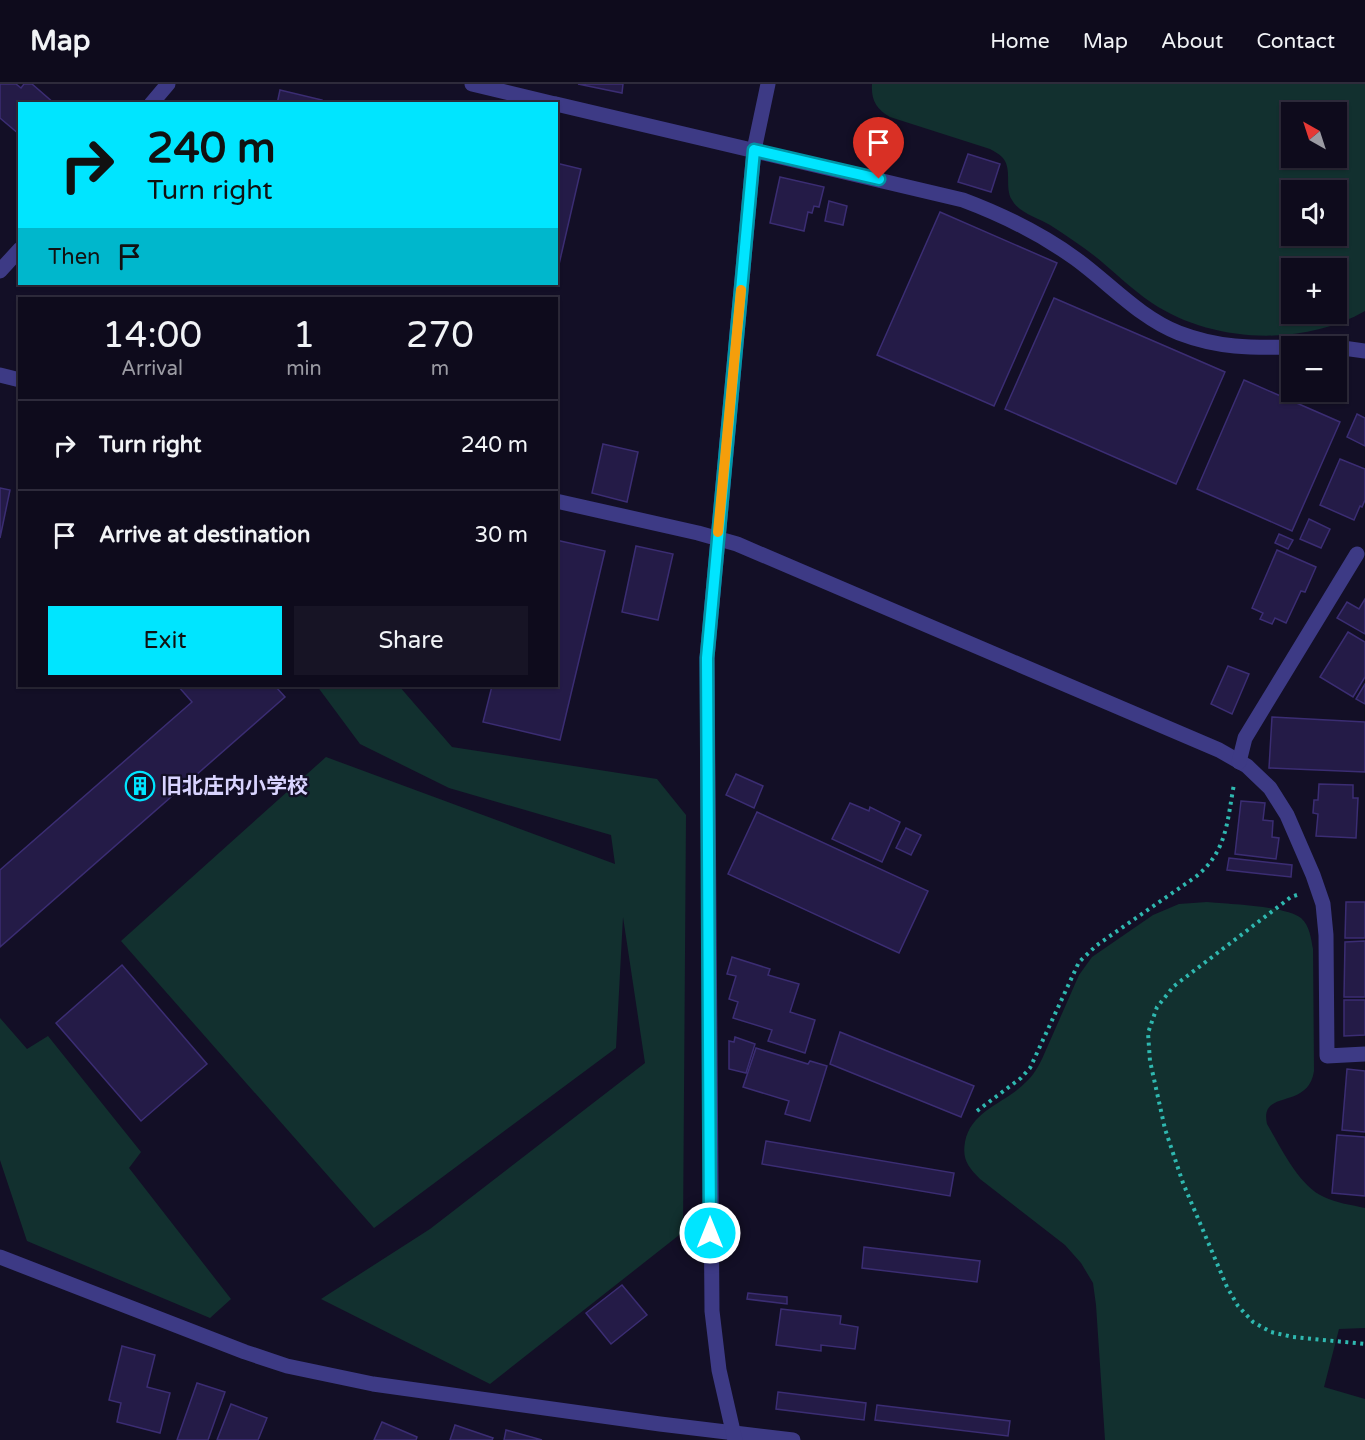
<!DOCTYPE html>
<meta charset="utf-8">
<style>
body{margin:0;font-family:"Varela Round","Noto Sans JP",sans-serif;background:#171425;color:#f1f3f6;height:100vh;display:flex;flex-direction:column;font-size:22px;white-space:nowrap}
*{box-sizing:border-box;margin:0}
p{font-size:20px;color:#9b9ba3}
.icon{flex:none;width:33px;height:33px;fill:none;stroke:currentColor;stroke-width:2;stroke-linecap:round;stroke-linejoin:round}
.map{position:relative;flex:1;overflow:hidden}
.side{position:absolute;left:18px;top:213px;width:540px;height:390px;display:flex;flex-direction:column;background:#0e0b1c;border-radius:0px;box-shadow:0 2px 4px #0004,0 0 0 2px #2e2b3b}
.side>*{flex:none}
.top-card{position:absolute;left:18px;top:18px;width:540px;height:183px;border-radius:0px;box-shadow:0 2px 4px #0004,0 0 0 2px #2e2b3b;background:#00e5ff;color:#111;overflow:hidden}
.needle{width:39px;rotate:321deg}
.tools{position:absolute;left:1281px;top:18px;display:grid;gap:12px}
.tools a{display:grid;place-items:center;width:66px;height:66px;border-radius:0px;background:#0e0b1c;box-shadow:0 2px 4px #0004,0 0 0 2px #2e2b3b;font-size:30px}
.pin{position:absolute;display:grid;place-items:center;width:51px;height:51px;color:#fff;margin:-62px -26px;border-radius:50% 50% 50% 0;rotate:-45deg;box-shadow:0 0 6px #0007}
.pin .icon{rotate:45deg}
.me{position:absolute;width:66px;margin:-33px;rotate:0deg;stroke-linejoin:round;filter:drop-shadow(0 0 4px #0008)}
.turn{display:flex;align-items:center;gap:21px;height:126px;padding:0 30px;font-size:27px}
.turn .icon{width:78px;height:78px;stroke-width:2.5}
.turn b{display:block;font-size:42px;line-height:51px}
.then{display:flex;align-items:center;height:57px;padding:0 30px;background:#0003;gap:12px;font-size:22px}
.eta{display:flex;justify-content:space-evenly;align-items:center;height:102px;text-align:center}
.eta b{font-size:36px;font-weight:600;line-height:42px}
.cta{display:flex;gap:12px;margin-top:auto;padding:12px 30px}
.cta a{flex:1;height:69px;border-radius:0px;background:#00e5ff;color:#111;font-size:24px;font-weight:600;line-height:69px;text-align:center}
.cta a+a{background:#171425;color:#f1f3f6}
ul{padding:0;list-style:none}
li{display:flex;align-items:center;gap:18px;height:90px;padding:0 30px;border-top:2px solid #2e2b3b}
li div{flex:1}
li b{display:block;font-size:22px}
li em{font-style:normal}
header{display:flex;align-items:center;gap:36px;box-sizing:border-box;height:84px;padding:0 30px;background:#0e0b1c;border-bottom:2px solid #2e2b3b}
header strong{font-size:28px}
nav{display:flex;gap:33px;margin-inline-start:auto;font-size:21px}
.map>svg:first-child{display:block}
.green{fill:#12302f;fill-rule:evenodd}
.building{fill:#241b47;stroke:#3b2d73;stroke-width:1.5}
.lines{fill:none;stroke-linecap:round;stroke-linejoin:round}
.path{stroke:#2fb8b0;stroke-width:4;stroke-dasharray:3 4.5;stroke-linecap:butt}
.minor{stroke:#3d3a85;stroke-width:15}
.route-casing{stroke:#0095a6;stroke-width:15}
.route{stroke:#00e5ff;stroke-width:10}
.slow{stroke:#f59e0b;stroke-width:10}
.labels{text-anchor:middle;stroke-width:4.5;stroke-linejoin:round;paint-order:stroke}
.poi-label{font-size:21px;font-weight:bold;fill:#d9d4ff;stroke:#130f26;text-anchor:start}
</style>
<header>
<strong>Map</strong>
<nav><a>Home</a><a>Map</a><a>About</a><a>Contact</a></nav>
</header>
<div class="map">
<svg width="1365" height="1356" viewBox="0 0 1365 1356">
<rect width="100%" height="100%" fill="#130f26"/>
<g class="green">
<path d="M872,0H1365V227C1302,263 1212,259 1152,219C1128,203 1108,181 1084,164C1073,156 1062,149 1050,141C1039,134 1019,129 1012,116C1004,104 1013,84 1002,73C999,70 994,67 990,65L890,33C876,25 871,16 872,0ZM1292,28H1336V74H1292ZM1292,106H1336V152H1292ZM1292,184H1336V230H1292Z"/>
<path d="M317,602H399L452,663L657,695L686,731L683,1148L490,1300L321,1215L430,1145L645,979L623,833L616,964L374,1144L121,857L326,673L615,780L611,751L449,704L360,660Z"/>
<path d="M1207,818C1227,820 1287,822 1301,834C1310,842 1311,855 1313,865L1314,987C1308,1027 1259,1004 1267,1040C1281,1064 1299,1102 1324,1113C1336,1119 1352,1121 1365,1124V1244L1339,1245L1324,1303L1365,1315V1356H1105L1096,1221L1093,1199L1081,1179L1065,1161L980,1095C968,1083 962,1075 965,1058C971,1026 1006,1019 1026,998C1033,992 1038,983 1042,975L1079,891L1092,873L1153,831L1179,820Z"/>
<path d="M0,934L27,965L48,952L141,1068L129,1084L231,1215L210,1234L27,1157L0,1076Z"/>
</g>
<g class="building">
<path d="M0,0H16L21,4L24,0H32L55,20H20V51L0,34Z"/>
<path d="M578,0H623L622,9Z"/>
<path d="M280,6L322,16L321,20H277Z"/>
<path d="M968,70L1000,80L991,108L958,98Z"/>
<path d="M556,79L581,85L557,189H556Z"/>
<path d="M780,93L824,103L819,123L814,122L812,129L808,128L804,147L770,139Z"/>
<path d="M829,117L847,122L843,141L825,137Z"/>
<path d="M940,128L1057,179L994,322L877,271Z"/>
<path d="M1054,214L1225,288L1176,400L1005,325Z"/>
<path d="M1244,296L1340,338L1292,447L1197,405Z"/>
<path d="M1357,330L1365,334V362L1347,353Z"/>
<path d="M603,360L638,368L627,418L592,409Z"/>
<path d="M1340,375L1365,385V416L1362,423L1360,422L1354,436L1320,421Z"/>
<path d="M0,404L10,406L0,454Z"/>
<path d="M1309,435L1330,445L1321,464L1300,455Z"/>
<path d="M1279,450L1293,456L1288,465L1275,459Z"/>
<path d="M556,456L605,467L560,656L483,638L492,602H556Z"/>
<path d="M636,462L673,470L658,536L622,528Z"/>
<path d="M1277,466L1316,483L1305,508L1301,507L1286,539L1275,534L1272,540L1260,535L1263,529L1252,524Z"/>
<path d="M1365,515V550L1337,534L1347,518L1359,525Z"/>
<path d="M1348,548L1365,558V593L1353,613L1320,593Z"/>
<path d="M1228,582L1249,590L1232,630L1211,620Z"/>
<path d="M1365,600V620L1356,615Z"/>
<path d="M178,602H275L285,613L0,863V786L192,618Z"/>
<path d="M1272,633L1365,638V688L1269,684Z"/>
<path d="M736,690L763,702L754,724L726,711Z"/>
<path d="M1319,700L1353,701V714H1358L1356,754L1316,752L1318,730L1313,729L1314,716H1318Z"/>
<path d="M1241,717L1265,719L1263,736L1273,737L1272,753L1279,754L1276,775L1235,770Z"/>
<path d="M850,719L869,727L870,723L900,738L882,778L832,755Z"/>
<path d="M757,728L928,807L899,869L728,790Z"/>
<path d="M906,744L921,751L911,771L896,764Z"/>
<path d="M1229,774L1292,781L1291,793L1227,786Z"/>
<path d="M1346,818H1365V854H1345Z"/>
<path d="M1365,857V913H1344L1345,858Z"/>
<path d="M732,873L770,885L768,891L799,900L790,928L815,936L805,969L768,957L772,946L733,934L738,918L729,915L736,892L727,890Z"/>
<path d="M122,881L207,980L141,1037L56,939Z"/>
<path d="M1344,916H1365V951L1344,952Z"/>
<path d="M840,948L974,1002L961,1033L830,980Z"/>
<path d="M735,953L755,960L746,989L729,985V957L734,958Z"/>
<path d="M756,964L808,980L810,977L827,982L810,1037L785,1030L789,1017L743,1003Z"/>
<path d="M1347,985L1365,987V1048L1342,1046Z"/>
<path d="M1337,1051L1365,1053V1112L1332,1109Z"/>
<path d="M766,1057L954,1089L950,1112L762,1080Z"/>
<path d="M864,1163L980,1177L977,1198L862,1184Z"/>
<path d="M622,1201L647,1231L611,1260L586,1229Z"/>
<path d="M748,1209L787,1213V1220L747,1215Z"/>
<path d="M781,1225L841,1232L840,1240L858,1243L855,1265L821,1261V1267L776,1261Z"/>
<path d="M122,1262L155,1271L147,1303L170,1309L160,1349L117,1338L121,1319L109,1316Z"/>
<path d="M197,1299L225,1308L208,1356H177Z"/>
<path d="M778,1308L866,1319L864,1336L776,1325Z"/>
<path d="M231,1320L267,1334L258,1356H217Z"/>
<path d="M877,1321L1010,1337L1008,1352L875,1336Z"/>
<path d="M382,1338L417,1353L416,1356H374Z"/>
<path d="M455,1341L493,1354L492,1356H450Z"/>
<path d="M506,1346L542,1356H504Z"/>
</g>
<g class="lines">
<g class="path">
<path d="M1297,811L1291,813L1174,902L1157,923L1148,949L1150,977L1165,1045L1183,1099L1227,1203L1238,1222L1253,1238L1271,1248L1293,1253L1365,1260"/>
<path d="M977,1027L1021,994L1030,984L1079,878L1097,861L1194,794C1227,769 1227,738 1234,700"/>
</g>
<g class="minor">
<path d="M472,0L555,20"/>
<path d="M151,20L168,0"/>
<path d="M556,20L963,116C1003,131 1040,149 1076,175C1109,199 1140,234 1179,249C1218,264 1251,264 1292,263"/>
<path d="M0,187L20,165"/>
<path d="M1312,262H1328"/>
<path d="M1336,263L1365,267"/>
<path d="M0,291L20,296"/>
<path d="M556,417L698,449L737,460L1219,666L1247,682L1270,704L1287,731L1313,791L1323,820L1326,851L1327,972L1365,970"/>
<path d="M1239,678L1245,654L1357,470"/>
<path d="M0,1173L245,1268L287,1282L373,1300L660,1340L793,1356"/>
<path d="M735,1356L719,1286L712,1227L707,574L754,66L768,0"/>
</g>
</g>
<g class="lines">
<g class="route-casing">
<path id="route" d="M710,1149L707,574L754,66L879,95"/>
</g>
<use href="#route" class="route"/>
<path class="slow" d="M718,448L741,206"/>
</g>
<defs>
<g id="building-ring" transform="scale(1.5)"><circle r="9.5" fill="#130f26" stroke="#00e5ff" stroke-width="1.5"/><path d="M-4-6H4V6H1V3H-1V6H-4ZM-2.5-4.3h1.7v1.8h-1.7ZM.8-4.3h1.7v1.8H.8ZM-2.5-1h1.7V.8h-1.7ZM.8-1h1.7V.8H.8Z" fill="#00e5ff"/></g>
</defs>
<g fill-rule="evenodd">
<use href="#building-ring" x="140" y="702"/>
</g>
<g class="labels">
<g class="poi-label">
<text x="161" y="709">旧北庄内小学校</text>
</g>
</g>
</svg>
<div class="tools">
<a><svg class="needle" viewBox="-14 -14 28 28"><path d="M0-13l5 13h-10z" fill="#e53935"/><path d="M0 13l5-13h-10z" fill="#9b9ba3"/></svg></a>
<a><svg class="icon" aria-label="sound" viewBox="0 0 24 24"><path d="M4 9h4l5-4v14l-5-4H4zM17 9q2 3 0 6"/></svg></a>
<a>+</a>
<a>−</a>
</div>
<div class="pin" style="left:879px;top:95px;background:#d93025"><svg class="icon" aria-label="arrive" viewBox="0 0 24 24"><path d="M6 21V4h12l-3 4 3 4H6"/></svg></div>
<svg class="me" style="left:710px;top:1149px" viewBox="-20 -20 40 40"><circle r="17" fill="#00e5ff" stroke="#fff" stroke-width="3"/><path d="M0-11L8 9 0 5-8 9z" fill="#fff"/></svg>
<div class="top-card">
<div class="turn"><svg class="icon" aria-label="right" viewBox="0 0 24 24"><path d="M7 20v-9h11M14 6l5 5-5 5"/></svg><div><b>240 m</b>Turn right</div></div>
<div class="then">Then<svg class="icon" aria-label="arrive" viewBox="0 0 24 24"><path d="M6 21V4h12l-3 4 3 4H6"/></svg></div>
</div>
<section class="side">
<div class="eta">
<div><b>14:00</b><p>Arrival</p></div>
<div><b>1</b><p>min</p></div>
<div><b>270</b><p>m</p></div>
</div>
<ul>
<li><svg class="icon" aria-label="right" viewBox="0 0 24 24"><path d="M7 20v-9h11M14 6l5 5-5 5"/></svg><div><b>Turn right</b></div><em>240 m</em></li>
<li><svg class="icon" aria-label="arrive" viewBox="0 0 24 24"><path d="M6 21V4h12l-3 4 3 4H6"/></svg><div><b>Arrive at destination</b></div><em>30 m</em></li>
</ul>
<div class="cta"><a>Exit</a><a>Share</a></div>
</section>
</div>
